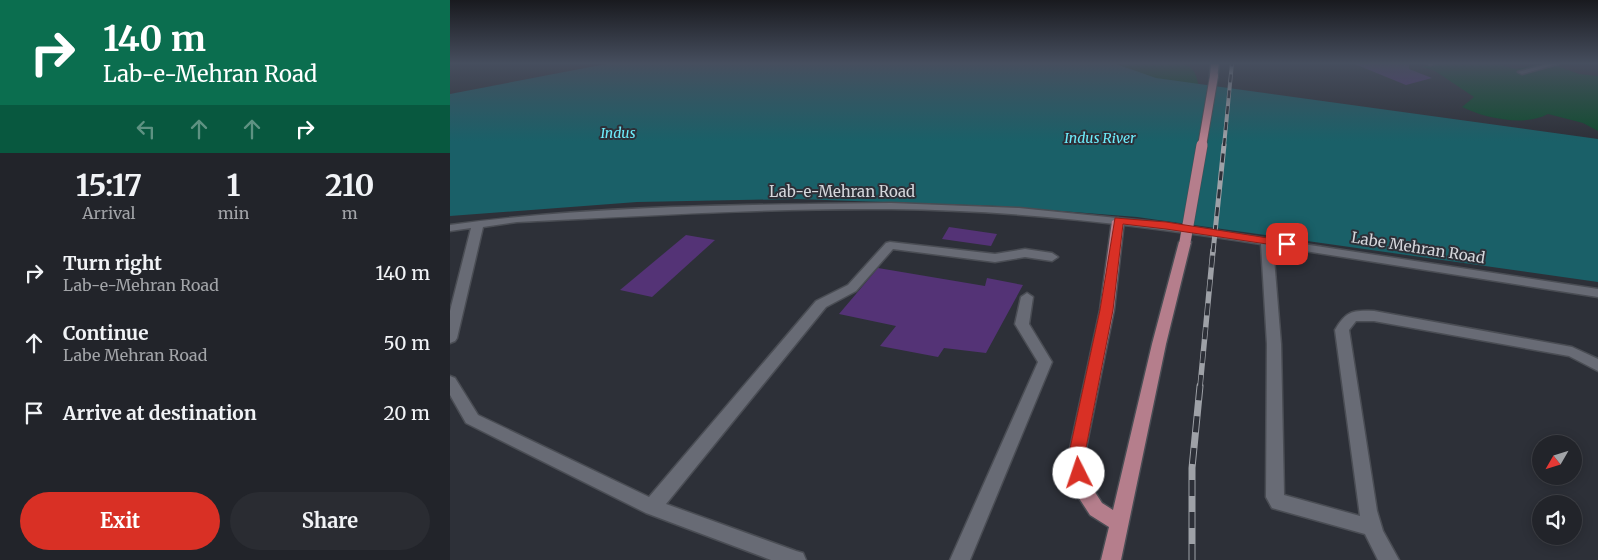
<!DOCTYPE html>
<style>
body{margin:0;font-family:Merriweather,serif;background:#2a2c32;color:#f1f3f6;height:100vh;display:flex;flex-direction:column;font-size:19px;white-space:nowrap}
*{box-sizing:border-box;margin:0}
p{font-size:16px;color:#a2a4a8}
.icon{flex:none;width:28px;height:28px;fill:none;stroke:currentColor;stroke-width:2;stroke-linecap:round;stroke-linejoin:round}
.map{position:relative;flex:1;overflow:hidden}
.details{display:flex;flex-direction:column;background:#22242a;width:450px}
.details>*{flex:none}
.banner{background:#0b6e4f;color:#fff;overflow:hidden}
.needle{width:32px;rotate:231deg}
.buttons{position:absolute;left:1082px;top:435px;display:grid;gap:10px}
.buttons a{display:grid;place-items:center;width:50px;height:50px;border-radius:50%;background:#22242a;box-shadow:0 2px 12px #0003,0 0 0 1px #3f4147;font-size:25px}
.pin{position:absolute;display:grid;place-items:center;width:42px;height:42px;color:#fff;margin:-21px;border-radius:10px;box-shadow:0 2px 8px #0006}
.me{position:absolute;width:55px;margin:-28px;rotate:356deg;stroke-linejoin:round;filter:drop-shadow(0 0 4px #0008)}
.turn{display:flex;align-items:center;gap:18px;height:105px;padding:0 20px;font-size:22px}
.turn .icon{width:65px;height:65px;stroke-width:2.5}
.turn b{display:block;font-size:35px;line-height:42px}
.lanes{display:flex;align-items:center;height:48px;padding:0 20px;background:#0003;justify-content:center;gap:25px;direction:ltr}
.lanes .off{opacity:.35}
.eta{display:flex;justify-content:space-evenly;align-items:center;height:85px;text-align:center}
.eta b{font-size:30px;font-weight:700;line-height:35px}
.cta{display:flex;gap:10px;margin-top:auto;padding:10px 20px}
.cta a{flex:1;height:58px;border-radius:30px;background:#d93025;color:#fff;font-size:20px;font-weight:700;line-height:58px;text-align:center}
.cta a+a{background:#2a2c32;color:#f1f3f6}
ul{padding:0;list-style:none}
li{display:flex;align-items:center;gap:15px;height:70px;padding:0 20px}
li div{flex:1}
li b{display:block;font-size:19px}
li em{font-style:normal}
main{display:flex;flex:1;min-height:0}
.map>svg:first-child{display:block}
.green{fill:#0f4c2e}
.water{fill:#1a6068}
.building{fill:#543376}
.lines{fill:none;stroke-linecap:round;stroke-linejoin:round}
.minor-casing{stroke:#4a4d54;stroke-width:3}
.major-casing{stroke:#4a4d54;stroke-width:3}
.minor{fill:#686b75;fill-rule:evenodd}
.major{fill:#b57e8c;fill-rule:evenodd}
.rail-far3-casing{stroke:#9ea1a7;stroke-width:4}
.rail-far2-casing{stroke:#9ea1a7;stroke-width:5}
.rail-far1-casing{stroke:#9ea1a7;stroke-width:5.5}
.rail-casing{stroke:#9ea1a7;stroke-width:7}
.rail-far3{stroke:#2d3038;stroke-width:2.5;stroke-dasharray:8;stroke-linecap:butt}
.rail-far2{stroke:#2d3038;stroke-width:3;stroke-dasharray:9;stroke-linecap:butt}
.rail-far1{stroke:#2d3038;stroke-width:4;stroke-dasharray:12;stroke-linecap:butt}
.rail{stroke:#2d3038;stroke-width:5;stroke-dasharray:16;stroke-linecap:butt}
.major-bridge-far1-casing{stroke:#4a4d54;stroke-width:10;stroke-linecap:butt}
.major-bridge-casing{stroke:#4a4d54;stroke-width:12;stroke-linecap:butt}
.major-bridge-far1{stroke:#b57e8c;stroke-width:8}
.major-bridge{stroke:#b57e8c;stroke-width:11}
.route{fill:#d93025;stroke:#8d1f18}
.labels{text-anchor:middle;stroke-width:4;stroke-linejoin:round;paint-order:stroke}
.far-water-label{font-size:14px;font-style:italic;fill:#6decfb;stroke:#2d3038}
.street-label{font-size:15px;fill:#d4d6db;stroke:#2d3038}
</style>
<main>
<section class="details">
<div class="banner">
<div class="turn"><svg class="icon" aria-label="right" viewBox="0 0 24 24"><path d="M7 20v-9h11M14 6l5 5-5 5"/></svg><div><b>140 m</b>Lab-e-Mehran Road</div></div>
<div class="lanes"><svg class="icon off" aria-label="left" viewBox="0 0 24 24"><path d="M17 20v-9H6M10 6l-5 5 5 5"/></svg><svg class="icon off" aria-label="ahead" viewBox="0 0 24 24"><path d="M12 20V5M6 11l6-6 6 6"/></svg><svg class="icon off" aria-label="ahead" viewBox="0 0 24 24"><path d="M12 20V5M6 11l6-6 6 6"/></svg><svg class="icon" aria-label="right" viewBox="0 0 24 24"><path d="M7 20v-9h11M14 6l5 5-5 5"/></svg></div>
</div>
<div class="eta">
<div><b>15:17</b><p>Arrival</p></div>
<div><b>1</b><p>min</p></div>
<div><b>210</b><p>m</p></div>
</div>
<ul>
<li><svg class="icon" aria-label="right" viewBox="0 0 24 24"><path d="M7 20v-9h11M14 6l5 5-5 5"/></svg><div><b>Turn right</b><p>Lab-e-Mehran Road</p></div><em>140 m</em></li>
<li><svg class="icon" aria-label="ahead" viewBox="0 0 24 24"><path d="M12 20V5M6 11l6-6 6 6"/></svg><div><b>Continue</b><p>Labe Mehran Road</p></div><em>50 m</em></li>
<li><svg class="icon" aria-label="arrive" viewBox="0 0 24 24"><path d="M6 21V4h12l-3 4 3 4H6"/></svg><div><b>Arrive at destination</b></div><em>20 m</em></li>
</ul>
<div class="cta"><a>Exit</a><a>Share</a></div>
</section>
<div class="map">
<svg width="1148" height="560" viewBox="0 0 1148 560">
<rect width="100%" height="100%" fill="#2d3038"/>
<g class="green">
<path d="M648,63H728C746,66 745,73 750,90Z"/>
<path d="M991,63H1043L1066,69L1099,63L1129,74L1148,76V131L1133,123L1098,114C1075,127 1034,118 1012,107L1024,97L985,71L972,67Z"/>
</g>
<path class="water" d="M161,63H663L706,78L1148,139V282L687,217L547,206L347,199L187,202L0,216V94Z"/>
<g class="building">
<path d="M902,63H959V69L982,78L956,85Z"/>
<path d="M499,227L547,234L541,246L492,239Z"/>
<path d="M236,235L265,240L202,297L170,290Z"/>
<path d="M428,268L535,286L537,278L573,285L536,353L494,348L488,357L430,346L446,326L389,314Z"/>
</g>
<g class="lines">
<g class="minor-casing">
<g id="minor">
<path d="M975,63H985L981,65Z"/>
<path d="M1100,63H1111L1072,74L1068,72Z"/>
<path d="M441,203L569,208L716,223L1148,289V297L823,246L831,344L834,495L910,516L885,330C896,311 903,310 924,311L1122,347L1148,359V371L1119,356L924,321H906L899,330L927,511L933,531L949,560H928L915,534L822,508L816,497L817,344L811,244C689,225 565,210 440,209C316,208 191,216 67,222L33,227L7,338L5,341L0,343V311L21,228L0,231V225C146,205 294,205 441,203Z"/>
<path d="M440,242L545,254L575,249L602,253L608,257L602,261L575,257L545,262L443,249L406,291L376,307L216,504L346,551L353,553L356,560H321L196,513L16,423L0,395V376L5,378L28,415L199,497L366,301L398,285L436,243Z"/>
<path d="M577,293L583,297L579,324L602,362L520,560H500L588,362L565,324L571,297Z"/>
</g>
</g>
<g class="major-casing">
<g id="major">
<path d="M761,63H769L767,78L760,76Z"/>
<path d="M668,218L674,221L664,310L634,458L641,486L652,503L663,510L702,344L729,242L735,239L741,242L716,344L671,560H651L659,527L640,515L627,495L618,458L650,310L662,221Z"/>
</g>
</g>
<use href="#minor" class="minor"/>
<use href="#major" class="major"/>
<g class="rail-far3-casing">
<path id="rail-far3" d="M774,146L782,63"/>
</g>
<g class="rail-far2-casing">
<path id="rail-far2" d="M763,252L774,145"/>
</g>
<g class="rail-far1-casing">
<path id="rail-far1" d="M750,387L763,250"/>
</g>
<g class="rail-casing">
<path id="rail" d="M742,560V468L750,386"/>
</g>
<use href="#rail-far3" class="rail-far3"/>
<use href="#rail-far2" class="rail-far2"/>
<use href="#rail-far1" class="rail-far1"/>
<use href="#rail" class="rail"/>
<g class="major-bridge-far1-casing">
<path id="major-bridge-far1" d="M752,146L764,76"/>
</g>
<g class="major-bridge-casing">
<path id="major-bridge" d="M735,242L752,145"/>
</g>
<use href="#major-bridge-far1" class="major-bridge-far1"/>
<use href="#major-bridge" class="major-bridge"/>
</g>
<linearGradient id="sky" x2="0" y2="1"><stop stop-color="#191a1f"/><stop offset="0.45" stop-color="#464e5e"/><stop offset="1" stop-color="#464e5e" stop-opacity="0"/></linearGradient>
<rect width="1148" height="141" fill="url(#sky)"/>
<path class="route" d="M665,218L716,222L837,241L842,244L837,247L716,229L673,224L663,310L634,458L637,473L635,478L629,480L624,478L618,458L650,310Z"/>
<g class="labels">
<g class="far-water-label">
<text x="168" y="138">Indus</text>
<text x="650" y="143">Indus River</text>
</g>
<g class="street-label">
<text x="392" y="197">Lab-e-Mehran Road</text>
<text transform="translate(968 248) rotate(9)" y="5">Labe Mehran Road</text>
</g>
</g>
</svg>
<div class="buttons">
<a><svg class="needle" viewBox="-14 -14 28 28"><path d="M0-13l5 13h-10z" fill="#e53935"/><path d="M0 13l5-13h-10z" fill="#a2a4a8"/></svg></a>
<a><svg class="icon" aria-label="sound" viewBox="0 0 24 24"><path d="M4 9h4l5-4v14l-5-4H4zM17 9q2 3 0 6"/></svg></a>
</div>
<div class="pin" style="left:837px;top:244px;background:#d93025"><svg class="icon" aria-label="arrive" viewBox="0 0 24 24"><path d="M6 21V4h12l-3 4 3 4H6"/></svg></div>
<svg class="me" style="left:629px;top:473px" viewBox="-20 -20 40 40"><circle r="19" fill="#fff"/><path d="M0-13L10 11 0 6-10 11z" fill="#d93025"/></svg>
</div>
</main>
